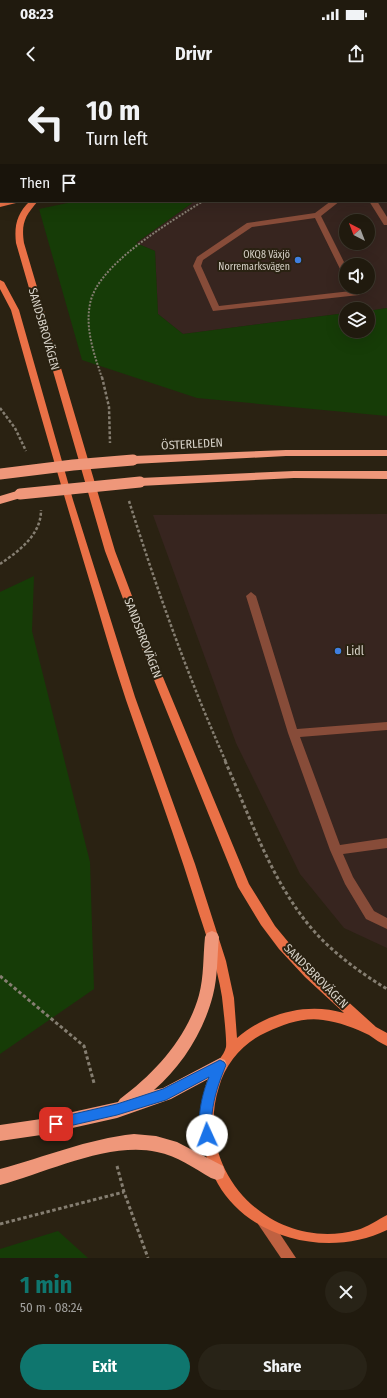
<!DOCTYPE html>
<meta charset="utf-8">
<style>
body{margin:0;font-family:"Fira Sans Condensed",sans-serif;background:#282317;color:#f1f3f6;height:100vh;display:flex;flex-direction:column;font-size:15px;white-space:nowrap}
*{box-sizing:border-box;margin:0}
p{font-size:13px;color:#a2a19e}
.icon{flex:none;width:22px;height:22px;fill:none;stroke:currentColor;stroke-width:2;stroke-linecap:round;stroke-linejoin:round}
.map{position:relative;height:1178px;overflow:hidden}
.side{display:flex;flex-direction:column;background:#201a0e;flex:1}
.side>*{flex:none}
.guide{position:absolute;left:0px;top:0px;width:387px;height:122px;box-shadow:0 4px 16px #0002,0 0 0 1px #3d382e;background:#201a0e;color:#f1f3f6;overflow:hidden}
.needle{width:26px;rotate:318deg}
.tools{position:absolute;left:339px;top:134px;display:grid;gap:8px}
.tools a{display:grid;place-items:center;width:36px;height:36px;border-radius:50%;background:#201a0e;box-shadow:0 4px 16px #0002,0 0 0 1px #3d382e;font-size:20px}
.pin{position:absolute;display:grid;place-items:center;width:34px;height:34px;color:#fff;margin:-17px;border-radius:8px;box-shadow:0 2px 6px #0006}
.me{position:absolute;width:44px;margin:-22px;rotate:358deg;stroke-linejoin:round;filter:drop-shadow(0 0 3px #0008)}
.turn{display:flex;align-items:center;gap:14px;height:84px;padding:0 20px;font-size:18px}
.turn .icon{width:52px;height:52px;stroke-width:2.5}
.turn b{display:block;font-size:28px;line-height:34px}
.then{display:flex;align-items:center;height:38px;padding:0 20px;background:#0003;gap:8px;font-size:15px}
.round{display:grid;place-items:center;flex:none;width:42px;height:42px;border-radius:21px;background:#282317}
.headline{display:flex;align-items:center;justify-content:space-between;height:68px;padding:0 20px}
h1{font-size:24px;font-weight:700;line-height:30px;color:#0f766e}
.button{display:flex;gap:8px;margin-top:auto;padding:8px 20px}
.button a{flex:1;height:46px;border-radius:24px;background:#0f766e;color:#fff;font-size:16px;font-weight:700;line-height:46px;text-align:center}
.button a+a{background:#282317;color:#f1f3f6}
.status{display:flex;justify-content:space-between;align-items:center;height:28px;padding:0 20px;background:#201a0e;direction:ltr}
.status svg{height:11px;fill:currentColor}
header{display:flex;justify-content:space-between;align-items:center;height:52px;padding:0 20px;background:#201a0e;font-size:18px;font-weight:700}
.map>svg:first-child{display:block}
.commercial{fill:#37251f;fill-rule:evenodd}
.green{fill:#163c07}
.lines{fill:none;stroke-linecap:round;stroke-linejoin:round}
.path-far2{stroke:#857e71;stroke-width:2;stroke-dasharray:2 1.5;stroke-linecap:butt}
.path-far1{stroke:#857e71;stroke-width:2.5;stroke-dasharray:3 2;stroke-linecap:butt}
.path{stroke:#857e71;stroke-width:3;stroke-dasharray:3.5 2.5;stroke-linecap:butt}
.lane{fill:#874c39;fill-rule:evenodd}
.street{fill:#874c39;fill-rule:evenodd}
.secondary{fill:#bf6141;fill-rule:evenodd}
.primary{fill:#ea7147;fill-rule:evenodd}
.highway{fill:#ef977a;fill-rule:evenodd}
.highway-bridge{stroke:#ef977a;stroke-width:11}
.route{fill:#1a73e8;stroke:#114b97}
.shop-dot{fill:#3f7fe0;stroke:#2a2212;stroke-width:1.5}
.labels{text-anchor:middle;stroke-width:4;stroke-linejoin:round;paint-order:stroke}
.far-poi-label{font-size:10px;fill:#d7d2c8;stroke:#2a2212;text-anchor:end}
.street-label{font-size:12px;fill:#d7d2c8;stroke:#2a2212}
.poi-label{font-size:12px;fill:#d7d2c8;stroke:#2a2212;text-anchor:start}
</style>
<div class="status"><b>08:23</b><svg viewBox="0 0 49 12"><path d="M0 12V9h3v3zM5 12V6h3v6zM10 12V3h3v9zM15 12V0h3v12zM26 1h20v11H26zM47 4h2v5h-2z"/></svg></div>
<header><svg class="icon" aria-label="back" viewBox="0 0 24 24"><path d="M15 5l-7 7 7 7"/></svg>Drivr<svg class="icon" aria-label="share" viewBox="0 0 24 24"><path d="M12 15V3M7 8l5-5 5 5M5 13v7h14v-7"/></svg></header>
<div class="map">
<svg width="387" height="1178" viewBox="0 0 387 1178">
<rect width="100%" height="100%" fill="#2a2212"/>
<g class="commercial">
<path d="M262,0H387V228L368,231V229H346V233L183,254L158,234L155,171L136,163L195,121H386V1ZM346,141H368V163H346ZM346,185H368V207H346Z"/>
<path d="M387,434V868L344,848L300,794L236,663L153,435Z"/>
</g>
<g class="green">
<path d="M77,121H195L136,163L155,171L158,234L183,254L346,233V251H368V231L387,228V336L197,318L82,280L39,129Z"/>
<path d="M34,496L32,551L90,782L94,909L0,974V512Z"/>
<path d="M58,1151L88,1178H0V1169Z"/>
</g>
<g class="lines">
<path class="path-far2" d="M102,298C94,274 85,249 90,224C97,184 171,142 203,121"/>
<g class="path-far1">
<path d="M102,297L109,327L110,363"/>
<path d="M0,328L15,348L26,371"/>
<path d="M129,421C157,510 188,597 226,682"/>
<path d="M0,484C19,471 41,455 41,430"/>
</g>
<g class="path">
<path d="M225,681C249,734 268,792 304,839C326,868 356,890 387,909"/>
<path d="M0,896L84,966L94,1003"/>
<path d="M117,1086L124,1112L148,1178"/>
<path d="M0,1144L124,1112"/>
</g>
<g class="lane">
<rect x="276" y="0" width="6" height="1"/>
<path d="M384,0H387V4L386,1H384Z"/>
<path d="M386,114H387L386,119Z"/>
<path d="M331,121H340L321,136L346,186V195L342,193L315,138L252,147L209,176L203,180L201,186L219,226L351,211L349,207H357L360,213L359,215L213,231L193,186L197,177L247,143L315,133Z"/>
<path d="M369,121H377L387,137V145H384Z"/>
<path d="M251,512L256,516L297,649L387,642V650L300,657L340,765L387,758V768L343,774L353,797L374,831L387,838V849L366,839L345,804L330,770L288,653L246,516Z"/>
</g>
<rect class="street" x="386" y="45" width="1" height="4"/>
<path class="secondary" d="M265,1137L270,1139L296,1178H281L258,1144L260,1139Z"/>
<g class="primary">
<rect x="102" y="0" width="6" height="1"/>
<rect x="0" y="1" width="1" height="4"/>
<path d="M9,121H24L0,127V123Z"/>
<path d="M30,121H38C25,136 21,143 24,163L115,471L160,590L249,804L275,846L294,869L323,899L376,947L387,953V966C380,963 375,959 369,955C355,948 339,942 323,940C304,937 284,944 267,952C244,962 226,982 219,1007C192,1091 271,1173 357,1150C368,1147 377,1140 387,1135V1150C330,1178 250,1160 218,1104C199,1070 195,1027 211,991C215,983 224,976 226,967C227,960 223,926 222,917C217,884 205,853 195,821C174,753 149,687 126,620C115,587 105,553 95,519C66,423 38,327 11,230L0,209V200L4,202L19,230L73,420L135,617L195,784L226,881L234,918L237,958C266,933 307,922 344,933L305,897L279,869L261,845L238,807L150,590L105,471L16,163C14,146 17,133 30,121Z"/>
</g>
<g class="highway">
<path d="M286,370H387V376H286L133,384L129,382L128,380L129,378L133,376Z"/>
<path d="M294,391H387V399L294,398L140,406L136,405L135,402L136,399L140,398Z"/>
<path d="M20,410L24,411L25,414L24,417L0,424V416Z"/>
<path d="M212,851L217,853L219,857C217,876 218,896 213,915C204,951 182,986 154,1010L163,1008L220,978L225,980L227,985L225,990L171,1019L117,1038L41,1055L0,1061V1045L41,1039L118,1022L120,1019C155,993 187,958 199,915C204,897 203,876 205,857L207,853Z"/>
<path d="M134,1054L156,1056L177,1062L223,1086L225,1092L223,1098L217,1100L211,1098C194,1088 177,1076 157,1072C110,1061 45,1093 0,1105V1089C45,1077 87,1059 134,1054Z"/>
</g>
<g class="highway-bridge">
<path d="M0,394L73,385L133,380"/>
<path d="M20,414L140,402"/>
</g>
</g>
<path class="route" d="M220,980L224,982L226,985C219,1002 214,1016 212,1034C211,1043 214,1051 211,1059L207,1061L203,1059C195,1042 202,1014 209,997L166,1020L117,1035L56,1049L52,1048L50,1044L52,1039L56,1038L117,1024L163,1009Z"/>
<g class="shop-dot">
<circle cx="298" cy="180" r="4"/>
<circle cx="338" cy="571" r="4"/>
</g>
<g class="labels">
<g class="far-poi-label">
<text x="290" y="178">OKQ8 Växjö<tspan x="290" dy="12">Norremarksvägen</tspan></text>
</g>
<g class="street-label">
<text transform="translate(44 249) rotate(74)" y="4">SANDSBROVÄGEN</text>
<text transform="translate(192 364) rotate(-3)" y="4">ÖSTERLEDEN</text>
<text transform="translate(143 558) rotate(69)" y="4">SANDSBROVÄGEN</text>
<text transform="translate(316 896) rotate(45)" y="4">SANDSBROVÄGEN</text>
</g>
<g class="poi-label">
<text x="346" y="575">Lidl</text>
</g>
</g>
</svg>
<div class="tools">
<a><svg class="needle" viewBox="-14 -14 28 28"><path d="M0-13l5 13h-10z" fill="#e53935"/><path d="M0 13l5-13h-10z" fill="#a2a19e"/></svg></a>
<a><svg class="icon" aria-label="sound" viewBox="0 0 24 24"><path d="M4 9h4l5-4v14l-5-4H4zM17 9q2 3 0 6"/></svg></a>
<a><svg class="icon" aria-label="layers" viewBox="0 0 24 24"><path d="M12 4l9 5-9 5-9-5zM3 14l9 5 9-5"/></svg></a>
</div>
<div class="pin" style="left:56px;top:1044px;background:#d93025"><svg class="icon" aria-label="arrive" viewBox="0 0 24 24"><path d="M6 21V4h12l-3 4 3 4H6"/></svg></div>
<svg class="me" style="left:207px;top:1055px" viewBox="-20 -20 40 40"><circle r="19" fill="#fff"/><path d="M0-13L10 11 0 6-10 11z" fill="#1a73e8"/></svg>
<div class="guide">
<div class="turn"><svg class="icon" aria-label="left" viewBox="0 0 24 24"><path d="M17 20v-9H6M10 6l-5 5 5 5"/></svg><div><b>10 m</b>Turn left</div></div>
<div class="then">Then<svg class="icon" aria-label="arrive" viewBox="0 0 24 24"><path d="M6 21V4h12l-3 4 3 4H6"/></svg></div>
</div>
</div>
<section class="side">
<div class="headline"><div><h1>1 min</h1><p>50 m · 08:24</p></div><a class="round"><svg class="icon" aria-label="close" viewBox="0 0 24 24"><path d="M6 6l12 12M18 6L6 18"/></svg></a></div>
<div class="button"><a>Exit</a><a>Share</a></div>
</section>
